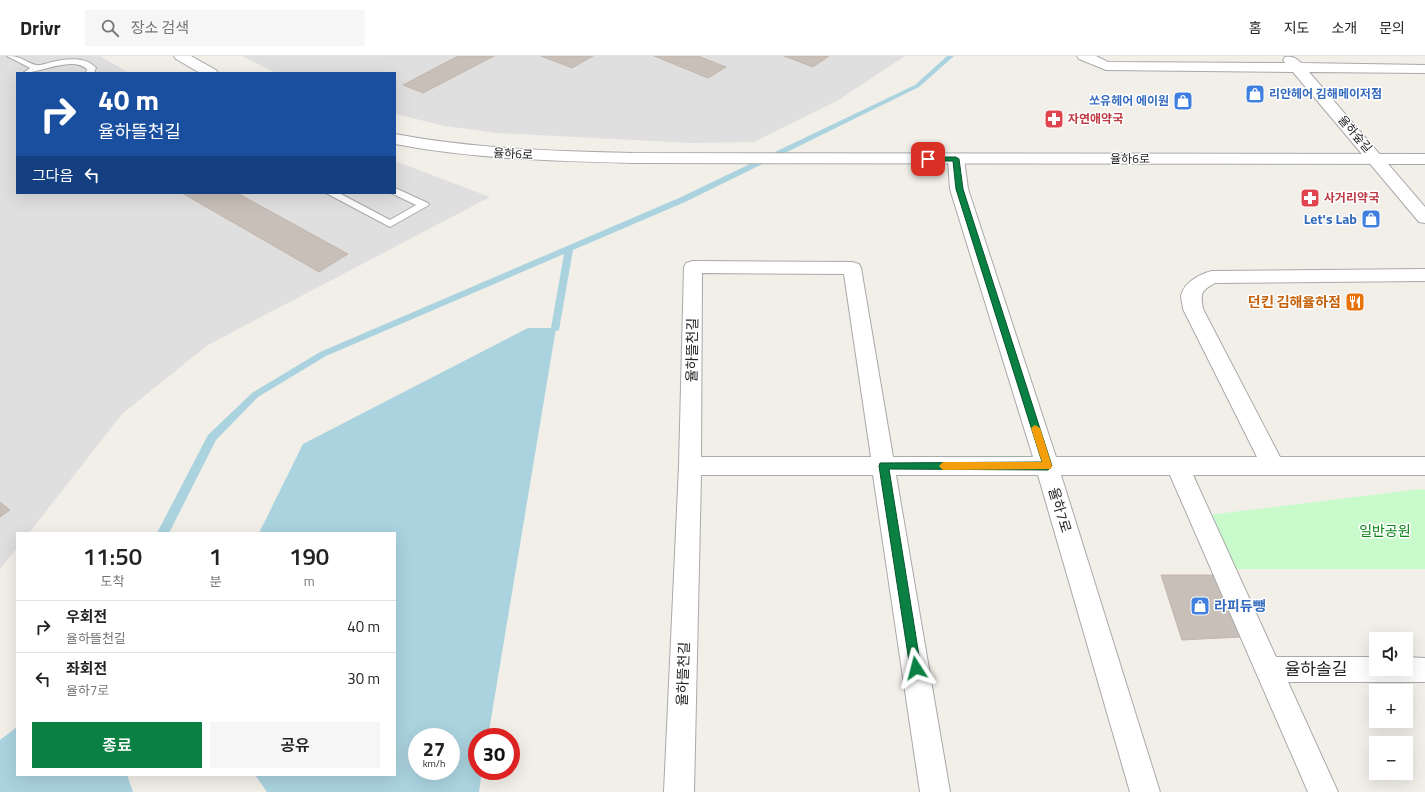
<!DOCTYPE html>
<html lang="ko">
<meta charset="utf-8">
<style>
body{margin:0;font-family:"Titillium Web","Noto Sans KR",sans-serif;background:#f6f6f6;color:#222;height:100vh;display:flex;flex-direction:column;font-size:15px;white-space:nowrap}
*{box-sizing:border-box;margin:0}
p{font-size:13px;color:#767676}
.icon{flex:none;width:22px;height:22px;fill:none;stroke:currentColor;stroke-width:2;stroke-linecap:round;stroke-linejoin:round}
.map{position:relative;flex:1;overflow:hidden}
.side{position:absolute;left:16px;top:476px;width:380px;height:244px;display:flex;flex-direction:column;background:#fff;border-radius:0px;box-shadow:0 4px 16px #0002}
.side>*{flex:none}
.top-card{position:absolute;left:16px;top:16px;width:380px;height:122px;border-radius:0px;box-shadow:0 4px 16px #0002;background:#1a4fa0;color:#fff;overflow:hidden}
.controls{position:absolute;left:1369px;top:576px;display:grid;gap:8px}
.controls a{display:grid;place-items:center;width:44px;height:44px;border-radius:0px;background:#fff;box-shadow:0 4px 16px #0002;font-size:20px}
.speed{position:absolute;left:408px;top:672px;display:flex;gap:8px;font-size:20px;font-weight:700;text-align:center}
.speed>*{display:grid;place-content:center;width:52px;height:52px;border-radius:50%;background:#fff;box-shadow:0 4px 16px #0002;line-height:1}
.speed small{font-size:10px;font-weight:400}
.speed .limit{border:6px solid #d22;background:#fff;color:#111}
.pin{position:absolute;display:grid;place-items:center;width:34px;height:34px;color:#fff;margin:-17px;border-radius:8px;box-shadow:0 2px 6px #0006}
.me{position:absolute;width:44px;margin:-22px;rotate:351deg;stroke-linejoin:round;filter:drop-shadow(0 0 3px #0008)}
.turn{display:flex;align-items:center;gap:14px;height:84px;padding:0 16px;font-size:18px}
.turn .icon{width:52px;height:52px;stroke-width:2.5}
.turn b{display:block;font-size:28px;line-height:34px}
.then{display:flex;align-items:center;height:38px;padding:0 16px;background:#0003;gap:8px;font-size:15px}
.eta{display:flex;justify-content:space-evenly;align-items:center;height:68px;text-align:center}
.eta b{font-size:24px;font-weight:600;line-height:28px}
.action{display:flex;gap:8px;margin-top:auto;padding:8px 16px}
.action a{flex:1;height:46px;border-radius:0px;background:#0b8043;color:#fff;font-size:16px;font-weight:600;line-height:46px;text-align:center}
.action a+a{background:#f6f6f6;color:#222}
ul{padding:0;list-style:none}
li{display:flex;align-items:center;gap:12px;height:52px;padding:0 16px;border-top:1px solid #e0e0e0}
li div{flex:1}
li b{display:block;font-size:15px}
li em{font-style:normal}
header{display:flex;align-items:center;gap:24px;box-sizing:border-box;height:56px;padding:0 20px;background:#fff;border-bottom:1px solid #e0e0e0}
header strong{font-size:19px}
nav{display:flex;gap:22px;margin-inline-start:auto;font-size:14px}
.search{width:280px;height:36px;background:#f6f6f6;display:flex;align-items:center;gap:10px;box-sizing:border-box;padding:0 14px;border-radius:0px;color:#767676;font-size:15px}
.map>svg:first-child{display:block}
.residential{fill:#e0dfdf}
.park{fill:#c8facc}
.water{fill:#aad3df;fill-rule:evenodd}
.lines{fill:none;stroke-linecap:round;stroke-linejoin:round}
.stream{fill:#aad3df;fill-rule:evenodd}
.building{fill:#c7bfb8;stroke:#c4b6ab}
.service-casing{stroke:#a9a9a9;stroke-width:2}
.minor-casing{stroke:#a9a9a9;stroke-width:2}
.tertiary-casing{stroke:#a9a9a9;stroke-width:2}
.service{fill:#fff;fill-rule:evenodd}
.minor{fill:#fff;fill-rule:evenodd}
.tertiary{fill:#fff;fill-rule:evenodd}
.route{fill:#0b8043;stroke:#07532c}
.slow{fill:#f59e0b}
.labels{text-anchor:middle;stroke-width:3;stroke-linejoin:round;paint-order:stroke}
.far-shop-label{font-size:12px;font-weight:bold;fill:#366cbe;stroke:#fff;text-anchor:start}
.far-health-label{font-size:12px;font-weight:bold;fill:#be3a42;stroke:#fff;text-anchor:start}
.far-street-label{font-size:12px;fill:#222;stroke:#fff}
.shop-label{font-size:14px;font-weight:bold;fill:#366cbe;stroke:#fff;text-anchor:end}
.food-label{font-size:14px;font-weight:bold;fill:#c56008;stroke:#fff;text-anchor:end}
.street-label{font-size:14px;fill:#222;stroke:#fff}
.park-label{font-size:14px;fill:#0c8416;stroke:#fff}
.near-street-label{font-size:17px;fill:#222;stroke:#fff}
</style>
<header>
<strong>Drivr</strong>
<div class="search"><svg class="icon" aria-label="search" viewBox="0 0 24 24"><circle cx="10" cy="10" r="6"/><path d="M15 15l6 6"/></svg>장소 검색</div>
<nav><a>홈</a><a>지도</a><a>소개</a><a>문의</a></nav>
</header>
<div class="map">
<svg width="1425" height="736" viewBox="0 0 1425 736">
<rect width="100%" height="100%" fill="#f2efe9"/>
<g class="residential">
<path d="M0,0H100L129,17H17V137H395V105L490,141L208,289L122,358L29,477H17V492L0,513Z"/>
<path d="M242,0H905L837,45L754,86L691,87L496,77L445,70L395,58V17H276Z"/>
</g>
<path class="park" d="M1420,433L1425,434V513H1224L1200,460Z"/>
<g class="water">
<path d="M528,272H556L488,681H477V715H482L479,736H267L255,719H395V477H259L303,388ZM417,681H451V715H417Z"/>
<path d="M17,671V719H127L133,736H0V684Z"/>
</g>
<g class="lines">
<path class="stream" d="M947,0H954L919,31L685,146L573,194L559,274L556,275L551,272L564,198L326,300L258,341L216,384L169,477H157L208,379L252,337L320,296L679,142L915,29Z"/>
</g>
<g class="building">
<path d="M458,0H494L423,37L403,29Z"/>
<path d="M541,0H593L572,12Z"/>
<path d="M654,0H698L726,11L708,22Z"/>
<path d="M784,0H829L813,11Z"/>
<path d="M182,137H237L348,198L319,216Z"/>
<path d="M0,446L10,454L0,461Z"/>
<path d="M1161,519H1218L1241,581L1182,584Z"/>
</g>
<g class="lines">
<g class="service-casing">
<g id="service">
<path d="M7,0C23,0 24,6 36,9C41,10 47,7 52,6C65,3 86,0 96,12L94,17H86L87,13C71,0 41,17 23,17L30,12Z"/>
<path d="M395,132L428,147L429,149L390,171L326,137H339L390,164L416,149L391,137H395Z"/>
</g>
</g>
<g class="minor-casing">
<g id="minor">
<path d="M1077,0H1096L1108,6L1285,7L1283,4L1285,1C1293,0 1296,2 1301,7L1425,9V17L1309,16L1425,151V167L1419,166L1293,16L1106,14L1079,3Z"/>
<path d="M956,98L962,100L964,103L968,133L1056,401H1257L1183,253C1183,249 1181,244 1181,240C1184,226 1200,218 1212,215L1425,213V225L1215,227C1201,235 1200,237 1203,253L1280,401H1425V419H1193L1276,601H1376V613H1406V601L1425,602V626H1288L1338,736H1308L1170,419H1061L1160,736H1130L1038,419H896L950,736H920L873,419H701L694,736H664L679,410L684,211L686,207L693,205L852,206L859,208L861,212L893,401H1033L950,133L948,103L950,100ZM702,217L844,218L871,401H701Z"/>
</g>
</g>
<g class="tertiary-casing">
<g id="tertiary">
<path d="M174,0H191L216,14L218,17H200L176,3Z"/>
<path d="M395,78C474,93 553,95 633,97L1425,98V108L633,107C553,105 474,103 395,88Z"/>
</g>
</g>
<use href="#service" class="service"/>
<use href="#minor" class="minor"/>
<use href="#tertiary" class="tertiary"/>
</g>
<path class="route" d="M925,101H956L959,103L963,133L1052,410L1048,414L889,413L921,612L919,615L916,617L912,615L910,612L879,410L880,407L1042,406L956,133L953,105H928L924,103Z"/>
<path class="slow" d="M1035,369L1040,372L1052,410L1051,413L943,414L939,410L943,406H1042L1031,372Z"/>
<defs>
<g id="shop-square" transform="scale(1)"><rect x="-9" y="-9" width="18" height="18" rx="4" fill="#3f7fe0" stroke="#fff"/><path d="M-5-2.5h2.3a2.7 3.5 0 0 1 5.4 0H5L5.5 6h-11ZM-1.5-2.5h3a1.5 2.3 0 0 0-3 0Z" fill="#fff"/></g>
<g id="pharmacy-square" transform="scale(1)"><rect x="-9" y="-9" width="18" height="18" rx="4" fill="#e0444e" stroke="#fff"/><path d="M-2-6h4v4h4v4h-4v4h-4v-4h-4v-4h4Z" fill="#fff"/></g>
<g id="restaurant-square" transform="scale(1)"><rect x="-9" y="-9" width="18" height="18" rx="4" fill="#e8710a" stroke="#fff"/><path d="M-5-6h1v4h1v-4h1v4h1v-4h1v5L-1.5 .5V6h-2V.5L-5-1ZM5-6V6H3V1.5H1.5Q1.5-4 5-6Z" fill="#fff"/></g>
</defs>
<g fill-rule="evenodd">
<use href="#shop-square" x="1255" y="38"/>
<use href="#shop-square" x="1183" y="45"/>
<use href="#pharmacy-square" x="1054" y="63"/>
<use href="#pharmacy-square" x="1310" y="142"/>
<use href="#shop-square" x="1371" y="163"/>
<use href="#restaurant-square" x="1355" y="246"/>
<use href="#shop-square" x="1200" y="550"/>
</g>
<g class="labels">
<g class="far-shop-label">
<text x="1269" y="42">리안헤어 김해메이저점</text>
<text x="1169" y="49" text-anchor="end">쏘유헤어 에이원</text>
</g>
<g class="far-health-label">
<text x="1068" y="67">자연애약국</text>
<text x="1324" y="146">사거리약국</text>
</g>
<g class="far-street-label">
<text transform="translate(1355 78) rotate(49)" y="4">율하숲길</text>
<text transform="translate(513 98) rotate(3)" y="4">율하6로</text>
<text x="1130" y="107">율하6로</text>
</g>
<g class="shop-label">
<text x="1357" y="168">Let's Lab</text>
<text x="1214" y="555" text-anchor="start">라피듀뺑</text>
</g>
<g class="food-label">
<text x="1341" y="251">던킨 김해율하점</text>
</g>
<g class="street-label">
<text transform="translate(692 294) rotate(-89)" y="5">율하뜰천길</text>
<text transform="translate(1060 454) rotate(73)" y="5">율하7로</text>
<text transform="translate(683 618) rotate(-88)" y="5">율하뜰천길</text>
</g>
<g class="park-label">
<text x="1385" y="480">일반공원</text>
</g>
<g class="near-street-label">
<text x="1316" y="619">율하솔길</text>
</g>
</g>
</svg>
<div class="controls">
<a><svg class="icon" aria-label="sound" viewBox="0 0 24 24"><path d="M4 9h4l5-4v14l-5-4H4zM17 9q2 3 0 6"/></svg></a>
<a>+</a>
<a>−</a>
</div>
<div class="speed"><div>27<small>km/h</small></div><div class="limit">30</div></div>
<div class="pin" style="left:928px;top:103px;background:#d93025"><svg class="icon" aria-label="arrive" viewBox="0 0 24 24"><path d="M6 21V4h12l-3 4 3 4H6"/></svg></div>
<svg class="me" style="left:916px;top:612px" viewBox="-20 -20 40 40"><path d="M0-17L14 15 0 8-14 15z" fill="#0b8043" stroke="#fff" stroke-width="4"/></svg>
<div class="top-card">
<div class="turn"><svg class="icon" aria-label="right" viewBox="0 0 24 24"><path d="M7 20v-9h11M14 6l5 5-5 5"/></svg><div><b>40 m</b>율하뜰천길</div></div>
<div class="then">그다음<svg class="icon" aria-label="left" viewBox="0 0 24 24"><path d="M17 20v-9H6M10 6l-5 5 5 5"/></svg></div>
</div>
<section class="side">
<div class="eta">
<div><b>11:50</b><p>도착</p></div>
<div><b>1</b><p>분</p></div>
<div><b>190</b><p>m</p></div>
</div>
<ul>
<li><svg class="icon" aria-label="right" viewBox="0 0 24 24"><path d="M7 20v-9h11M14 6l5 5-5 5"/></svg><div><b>우회전</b><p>율하뜰천길</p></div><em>40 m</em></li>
<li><svg class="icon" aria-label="left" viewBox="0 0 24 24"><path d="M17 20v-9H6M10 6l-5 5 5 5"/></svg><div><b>좌회전</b><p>율하7로</p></div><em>30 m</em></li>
</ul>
<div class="action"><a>종료</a><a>공유</a></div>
</section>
</div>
